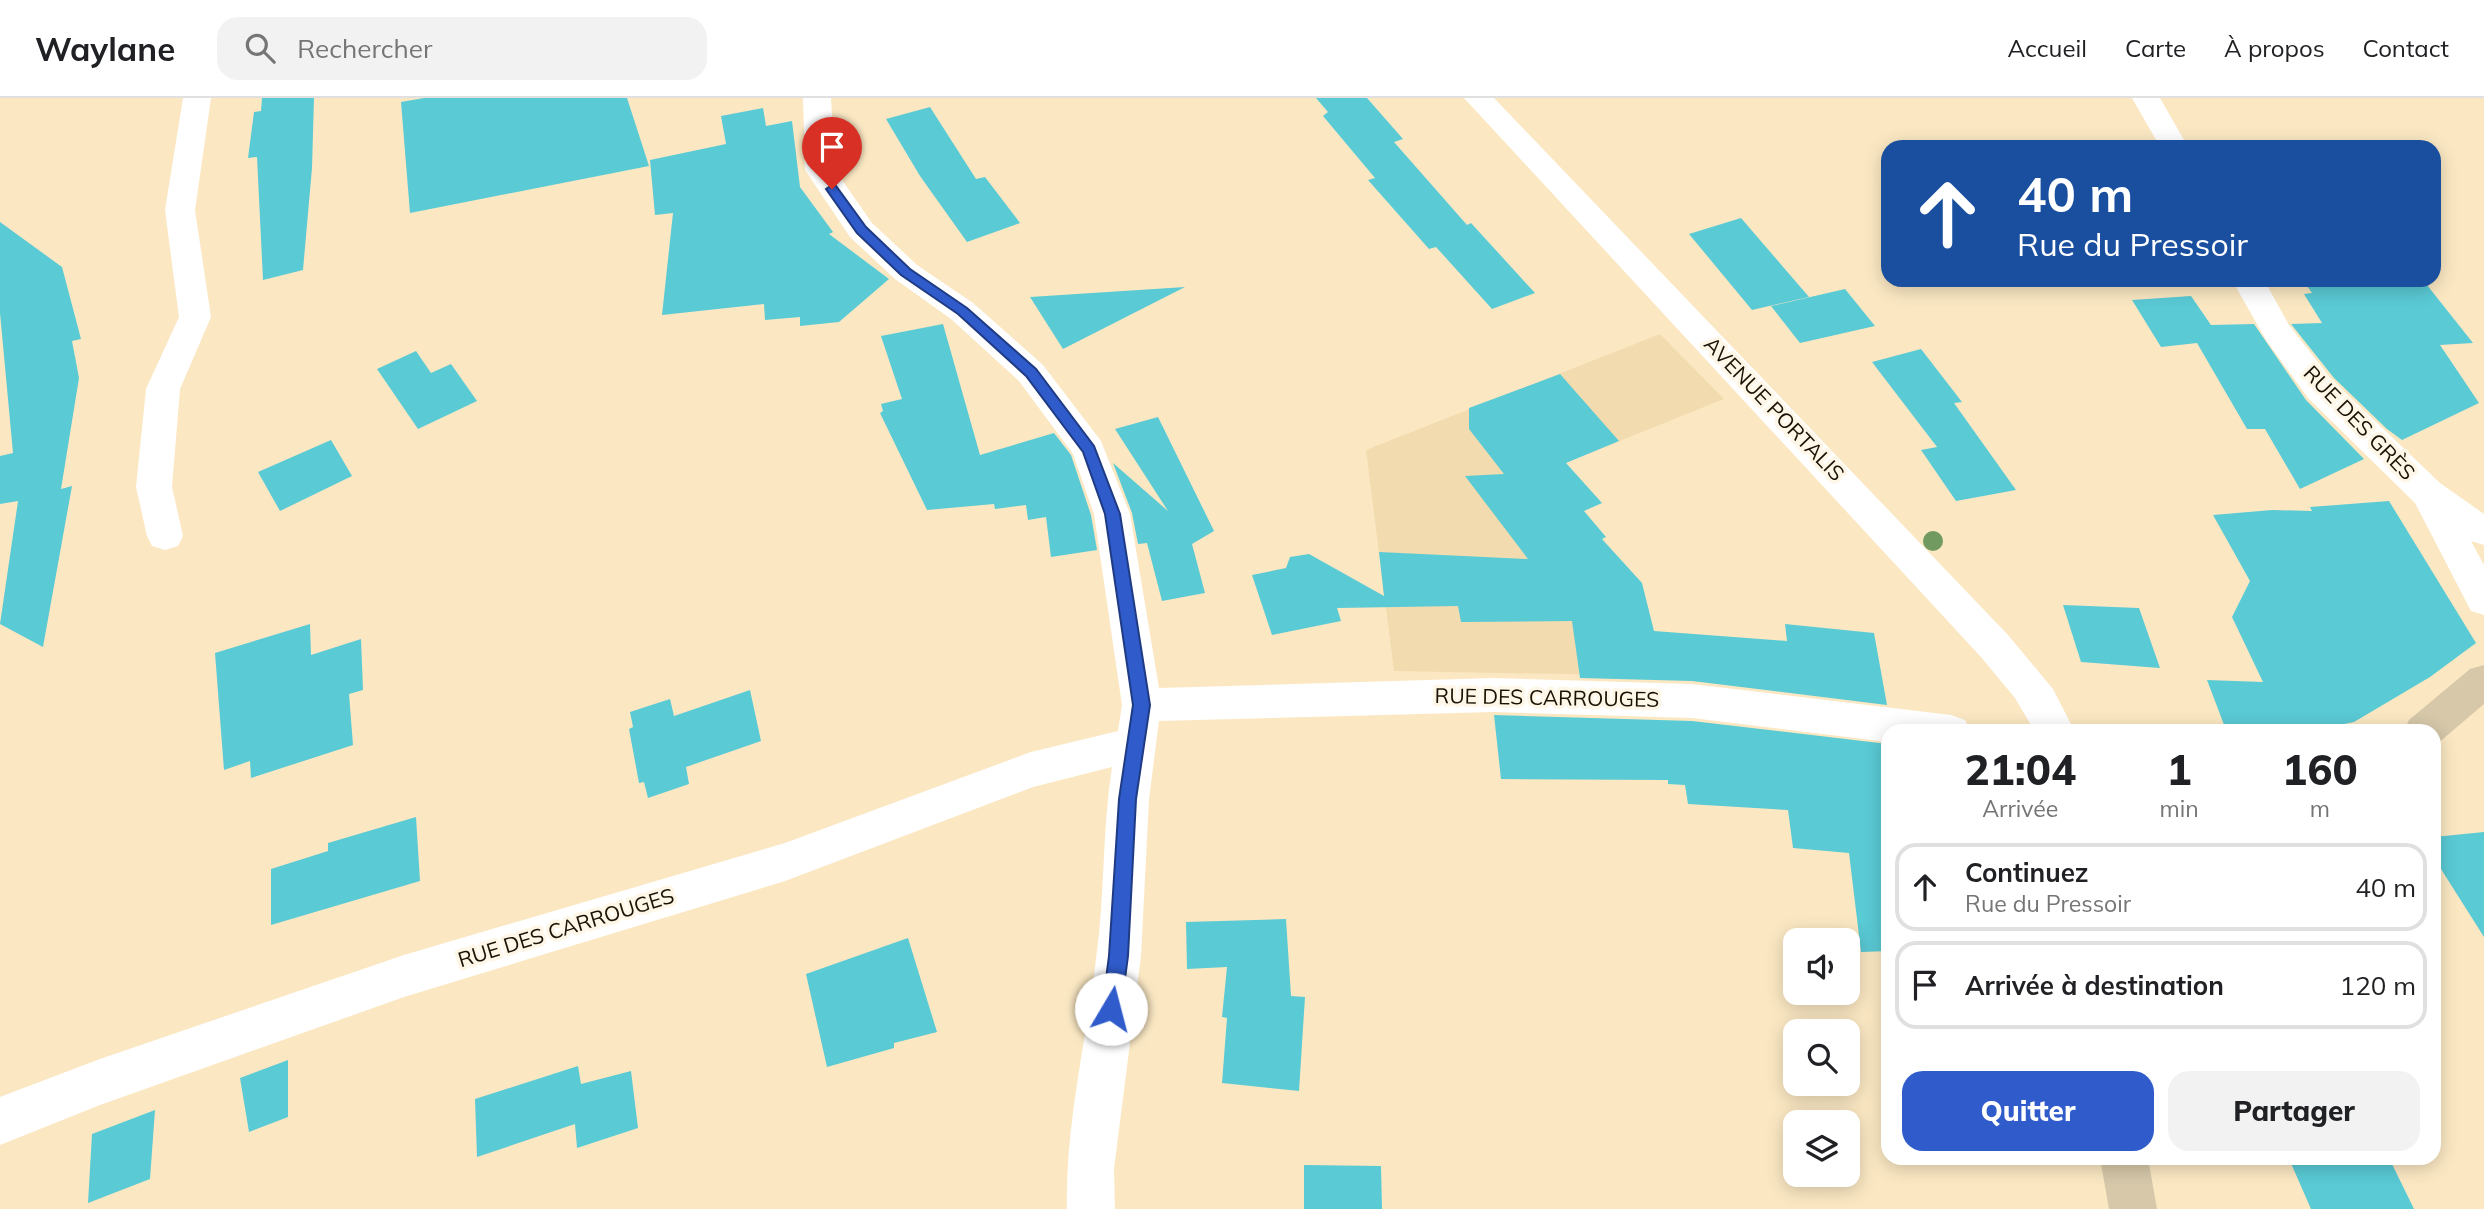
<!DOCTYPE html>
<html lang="fr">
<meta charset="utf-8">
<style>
body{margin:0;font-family:Mulish,sans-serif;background:#f2f2f2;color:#202124;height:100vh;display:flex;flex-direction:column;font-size:26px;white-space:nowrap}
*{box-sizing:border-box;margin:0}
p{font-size:23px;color:#757577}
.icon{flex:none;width:38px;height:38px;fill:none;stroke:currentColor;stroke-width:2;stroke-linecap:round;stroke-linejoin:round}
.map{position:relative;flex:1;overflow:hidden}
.panel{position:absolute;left:1881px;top:626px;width:560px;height:441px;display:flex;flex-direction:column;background:#fff;border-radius:21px;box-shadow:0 4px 18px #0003}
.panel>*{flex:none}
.top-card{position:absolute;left:1881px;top:42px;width:560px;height:147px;border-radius:21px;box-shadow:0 4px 18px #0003;background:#1a4fa0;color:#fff;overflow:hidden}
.controls{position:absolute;left:1783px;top:830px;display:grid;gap:14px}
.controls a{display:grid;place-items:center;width:77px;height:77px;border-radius:14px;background:#fff;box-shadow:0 4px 18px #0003;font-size:35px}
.pin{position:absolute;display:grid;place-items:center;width:60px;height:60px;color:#fff;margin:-72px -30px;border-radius:50% 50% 50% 0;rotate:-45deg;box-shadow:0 0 7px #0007}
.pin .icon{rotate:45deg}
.me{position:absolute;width:77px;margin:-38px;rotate:8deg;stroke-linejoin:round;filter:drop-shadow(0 0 5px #0008)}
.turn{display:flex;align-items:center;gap:24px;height:147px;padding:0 21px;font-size:32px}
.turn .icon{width:91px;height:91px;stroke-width:2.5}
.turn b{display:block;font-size:49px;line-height:60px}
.eta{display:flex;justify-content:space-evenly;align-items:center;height:119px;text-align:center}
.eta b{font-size:42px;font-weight:800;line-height:49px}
.button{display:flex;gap:14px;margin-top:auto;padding:14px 21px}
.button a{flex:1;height:80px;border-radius:21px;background:#2f5bcb;color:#fff;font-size:28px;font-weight:800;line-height:80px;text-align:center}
.button a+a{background:#f2f2f2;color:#202124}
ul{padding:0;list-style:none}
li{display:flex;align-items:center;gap:21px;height:88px;margin:0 14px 10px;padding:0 7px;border:4px solid #e0e0e0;border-radius:21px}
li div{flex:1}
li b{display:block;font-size:26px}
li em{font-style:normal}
header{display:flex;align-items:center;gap:42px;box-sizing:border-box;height:98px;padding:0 35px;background:#fff;border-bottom:2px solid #e0e0e0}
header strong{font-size:33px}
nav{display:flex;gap:38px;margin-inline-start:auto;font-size:24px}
.search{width:490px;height:63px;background:#f2f2f2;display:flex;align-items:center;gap:18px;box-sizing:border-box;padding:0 24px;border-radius:21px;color:#757577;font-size:26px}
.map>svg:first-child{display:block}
.built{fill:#f1dbaf}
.building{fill:#5acad5}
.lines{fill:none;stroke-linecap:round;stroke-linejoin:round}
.street{fill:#fff;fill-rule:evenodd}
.secondary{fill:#d6c8a9;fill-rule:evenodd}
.tree{fill:#719a60}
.route{fill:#2f5bcb;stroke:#1f3b84;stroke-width:2}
.labels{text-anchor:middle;stroke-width:7;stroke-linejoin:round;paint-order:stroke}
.street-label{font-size:21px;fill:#191205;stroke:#fef7e8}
</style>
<header>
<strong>Waylane</strong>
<div class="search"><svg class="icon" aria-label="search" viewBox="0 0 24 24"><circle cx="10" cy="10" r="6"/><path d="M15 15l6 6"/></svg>Rechercher</div>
<nav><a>Accueil</a><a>Carte</a><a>À propos</a><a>Contact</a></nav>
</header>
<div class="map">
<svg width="2484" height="1111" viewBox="0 0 2484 1111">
<rect width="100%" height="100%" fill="#fbe8c3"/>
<path class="built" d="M1660,236L1724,301L1513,386L1668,578L1394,573L1366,352Z"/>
<g class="building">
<path d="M262,0H314L312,70L303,172L263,182L257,59L248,60L254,14L261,13Z"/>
<path d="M424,0H627L649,68L410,115L401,4Z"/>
<path d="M1316,0H1367L1403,41L1394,44L1467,127L1471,125L1535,195L1492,211L1436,149L1429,151L1368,82L1375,80L1323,18L1328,14Z"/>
<path d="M930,9L976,81L985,79L1020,125L967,144L920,78L886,21Z"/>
<path d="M763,10L766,28L792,23L800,89L833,134L829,136L889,181L839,224L800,228V219L765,222L764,206L662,217L673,115L655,117L650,62L726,46L721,18Z"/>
<path d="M1741,120L1809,199L1752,212L1689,136Z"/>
<path d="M0,124L62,169L81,241L72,243L79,280L61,391L72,388L43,549L0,526L18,403L0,406V358L13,355L0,215Z"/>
<path d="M2303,182H2423L2473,245L2440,247L2479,305L2402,342L2387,331L2334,280L2291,226L2322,225L2304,196L2312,195Z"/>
<path d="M1185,189L1063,251L1030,199Z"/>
<path d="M1845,191L1875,228L1800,245L1771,208Z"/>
<path d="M2191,198L2211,227L2254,226L2306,302L2364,361L2300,391L2265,331H2247L2197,245L2161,249L2132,202Z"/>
<path d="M943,226L980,357L1054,335L1071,357L1091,417L1097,452L1051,459L1046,419L1028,422L1026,407L995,411L994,406L927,412L880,315L883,313L881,306L902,301L881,238Z"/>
<path d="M1921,251L1962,304L1954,305L2016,392L1956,403L1921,352L1937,349L1872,264Z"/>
<path d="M416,253L431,275L451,266L477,303L418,331L377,271Z"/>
<path d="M1560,276L1619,343L1566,365L1602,405L1584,413L1606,439L1602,441L1642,485L1654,533L1787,543L1785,526L1874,535L1887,607L1692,583L1580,580L1572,523L1461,524L1458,508L1337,510L1341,523L1272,537L1252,477L1286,470L1290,459L1309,456L1384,498L1379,454L1528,461L1465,378L1504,376L1469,331V310Z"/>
<path d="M1158,319L1214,433L1192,446L1205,495L1162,503L1147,445L1138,446L1132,415L1113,365L1168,413L1115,331Z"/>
<path d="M331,342L352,378L280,413L258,374Z"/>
<path d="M2389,403L2476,545L2430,579L2354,624L2304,634L2226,632L2207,582L2263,584L2232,519L2250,483L2213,417L2272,412L2312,413L2310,409Z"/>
<path d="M2063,507L2139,510L2160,570L2081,564Z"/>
<path d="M310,526L311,557L361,541L363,592L349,596L353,647L251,680L250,663L224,672L215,555Z"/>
<path d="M750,592L761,643L686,669L689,686L648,700L644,684L639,685L629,631L633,629L630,614L670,601L674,618Z"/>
<path d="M1494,617L1692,623L1888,646V853L1861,854L1849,755L1793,750L1788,712L1688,706L1685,687L1668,686V682L1501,681Z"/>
<path d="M416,719L420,783L271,827V771L328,753V745Z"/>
<path d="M2484,734V839L2434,760V739Z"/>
<path d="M1286,821L1291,898L1305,899L1299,993L1222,985L1227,920L1222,919L1227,869L1187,871L1186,824Z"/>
<path d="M908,840L937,934L894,945V950L827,969L806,876Z"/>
<path d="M288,962V1019L249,1034L240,980Z"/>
<path d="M578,968L581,986L631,973L638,1030L577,1050L575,1026L477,1059L475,1001Z"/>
<path d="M155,1012L150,1081L88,1105L92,1036Z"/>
<path d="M2330,1060H2389L2414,1111H2311L2290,1063Z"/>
<path d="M1304,1067L1381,1068L1382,1111H1304Z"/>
</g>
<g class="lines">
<g class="street">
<path d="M183,0H211L195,112L211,219L180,291L172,389L183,438L178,448L165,452L152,448L147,438L136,389L146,291L179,219L165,112Z"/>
<path d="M803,0H831L835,72L872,125L917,167L973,205L1043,267L1101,343L1130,416L1159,590L1494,580L1692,586L1951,617L1965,622L1971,634H1888V644L1692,620L1494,614L1159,623L1149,701L1141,858L1114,1071L1115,1111H1067C1065,1028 1086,944 1096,861C1105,798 1102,733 1112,669L1033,689L785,783L404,899L100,1007L0,1047V999L100,961L404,857L785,745L1031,654L1118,633L1122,607L1094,416L1073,356L1019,283L951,221L895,181L850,139L805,72Z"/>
<path d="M1464,0H1494L2008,537L2053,591L2075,634H2035L2015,600L1981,559Z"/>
<path d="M2132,0H2160L2188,49H2160Z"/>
<path d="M2232,182H2264L2289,227L2332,282L2440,385L2484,416V447L2471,443L2484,467V517L2471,513L2415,405L2308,300L2266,242Z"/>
</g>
<g class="secondary">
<path d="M2484,567V606L2437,646L2434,647V634H2403L2409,622L2470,571Z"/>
<path d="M2100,1060H2148L2157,1111H2109Z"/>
</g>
</g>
<circle class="tree" cx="1933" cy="443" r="10"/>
<path class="route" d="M832,87L836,88L866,129L910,171L967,210L1036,271L1094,348L1120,416L1150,607L1136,701L1128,858L1121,911L1118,917L1111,920L1105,917L1102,911L1109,858L1119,701L1133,607L1105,416L1083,354L1026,278L958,216L901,177L857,135L826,91Z"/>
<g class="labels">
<g class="street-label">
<text transform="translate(1774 311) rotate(46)" y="7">AVENUE PORTALIS</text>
<text transform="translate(2359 325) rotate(46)" y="7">RUE DES GRÈS</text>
<text transform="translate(1547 600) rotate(1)" y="7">RUE DES CARROUGES</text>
<text transform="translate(566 830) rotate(-17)" y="7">RUE DES CARROUGES</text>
</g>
</g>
</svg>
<div class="controls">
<a><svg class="icon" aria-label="sound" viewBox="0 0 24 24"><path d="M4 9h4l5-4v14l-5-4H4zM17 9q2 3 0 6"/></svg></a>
<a><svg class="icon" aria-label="search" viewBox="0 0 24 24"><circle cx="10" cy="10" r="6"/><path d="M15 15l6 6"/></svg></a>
<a><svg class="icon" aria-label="layers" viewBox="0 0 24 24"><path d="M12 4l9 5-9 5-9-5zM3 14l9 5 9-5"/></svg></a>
</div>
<div class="pin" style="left:832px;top:91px;background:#d93025"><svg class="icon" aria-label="arrive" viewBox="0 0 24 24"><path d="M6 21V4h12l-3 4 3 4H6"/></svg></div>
<svg class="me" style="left:1111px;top:911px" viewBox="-20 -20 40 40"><circle r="19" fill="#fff"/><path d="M0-13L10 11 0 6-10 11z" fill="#2f5bcb"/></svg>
<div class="top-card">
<div class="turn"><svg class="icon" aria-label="ahead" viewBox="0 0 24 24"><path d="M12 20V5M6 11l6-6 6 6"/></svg><div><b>40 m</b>Rue du Pressoir</div></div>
</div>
<section class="panel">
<div class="eta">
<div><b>21:04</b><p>Arrivée</p></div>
<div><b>1</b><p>min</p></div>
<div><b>160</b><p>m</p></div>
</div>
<ul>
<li><svg class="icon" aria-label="ahead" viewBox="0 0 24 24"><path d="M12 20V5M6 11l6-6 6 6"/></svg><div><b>Continuez</b><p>Rue du Pressoir</p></div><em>40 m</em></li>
<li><svg class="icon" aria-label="arrive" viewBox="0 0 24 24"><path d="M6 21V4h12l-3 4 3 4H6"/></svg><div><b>Arrivée à destination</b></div><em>120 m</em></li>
</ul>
<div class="button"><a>Quitter</a><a>Partager</a></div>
</section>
</div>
